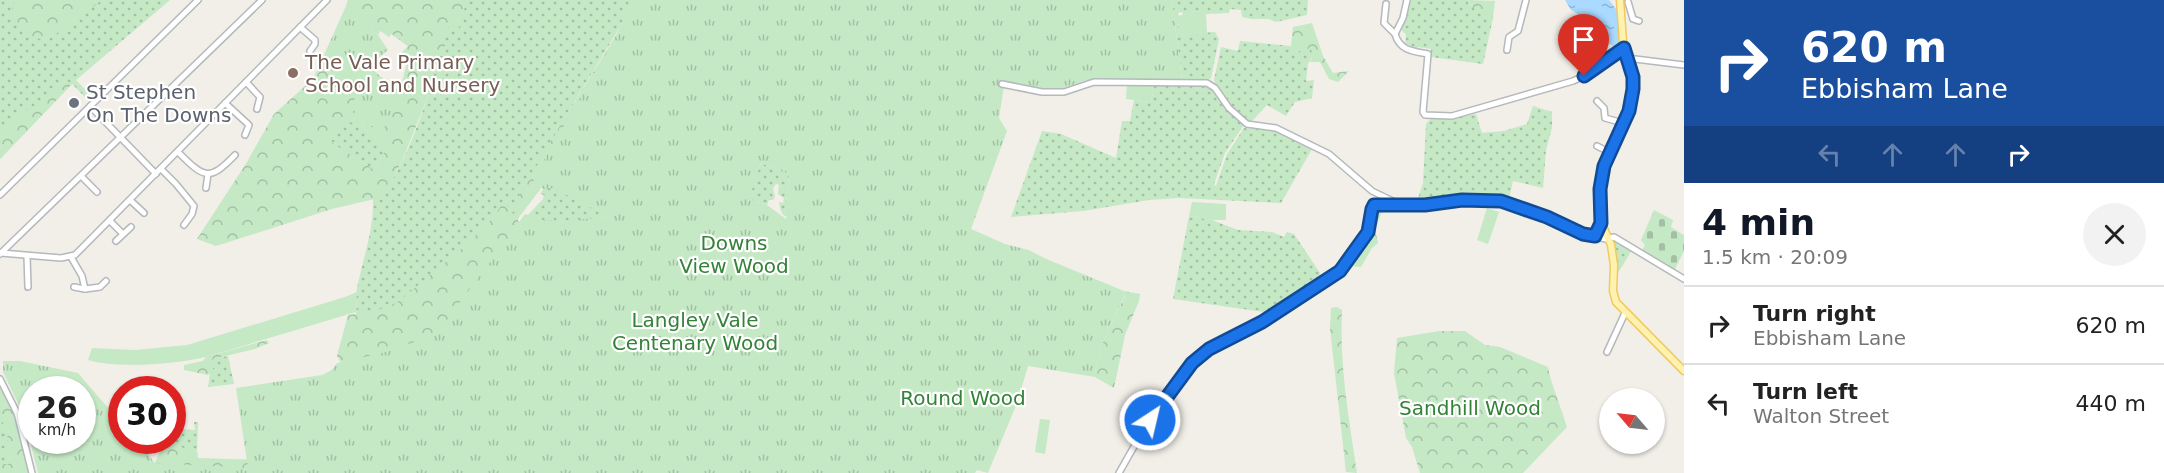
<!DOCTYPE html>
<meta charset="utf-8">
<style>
body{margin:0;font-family:"DejaVu Sans",sans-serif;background:#f2f2f2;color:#222;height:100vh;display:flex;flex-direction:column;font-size:22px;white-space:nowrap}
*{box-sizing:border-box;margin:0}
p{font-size:20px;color:#767676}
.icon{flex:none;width:33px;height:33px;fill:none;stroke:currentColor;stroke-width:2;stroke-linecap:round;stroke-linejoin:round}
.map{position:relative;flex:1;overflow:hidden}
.sheet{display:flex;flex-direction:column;background:#fff;width:480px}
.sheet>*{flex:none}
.top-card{background:#1a4fa0;color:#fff;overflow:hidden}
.needle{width:39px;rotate:298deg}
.buttons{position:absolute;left:1599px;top:388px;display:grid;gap:12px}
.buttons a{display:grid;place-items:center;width:66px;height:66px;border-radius:50%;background:#fff;box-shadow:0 2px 4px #0004;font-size:30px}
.speed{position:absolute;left:18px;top:376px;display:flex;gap:12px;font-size:30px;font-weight:700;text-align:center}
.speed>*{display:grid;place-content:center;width:78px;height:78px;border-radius:50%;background:#fff;box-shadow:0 2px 4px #0004;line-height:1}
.speed small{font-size:15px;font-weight:400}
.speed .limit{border:9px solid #d22;background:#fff;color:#111}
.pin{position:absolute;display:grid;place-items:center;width:51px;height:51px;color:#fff;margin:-62px -26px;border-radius:50% 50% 50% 0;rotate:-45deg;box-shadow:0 0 6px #0007}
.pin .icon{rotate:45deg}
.me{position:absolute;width:66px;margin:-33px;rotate:35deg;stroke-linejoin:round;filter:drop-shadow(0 0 4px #0008)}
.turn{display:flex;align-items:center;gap:21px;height:126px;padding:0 18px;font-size:27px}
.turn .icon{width:78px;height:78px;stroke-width:2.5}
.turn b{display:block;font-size:42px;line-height:51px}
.lanes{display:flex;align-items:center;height:57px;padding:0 18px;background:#0003;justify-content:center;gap:30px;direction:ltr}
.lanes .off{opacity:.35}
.round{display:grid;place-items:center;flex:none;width:63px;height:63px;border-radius:32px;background:#f2f2f2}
.head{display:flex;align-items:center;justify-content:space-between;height:102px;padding:0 18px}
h1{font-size:36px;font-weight:700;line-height:45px;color:#111827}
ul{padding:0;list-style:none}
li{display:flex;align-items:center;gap:18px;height:78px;padding:0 18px;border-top:2px solid #e0e0e0}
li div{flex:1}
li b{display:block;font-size:22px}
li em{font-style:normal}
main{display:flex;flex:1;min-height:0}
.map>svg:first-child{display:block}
.grass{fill:url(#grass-dots)}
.forest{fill:url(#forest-crowns);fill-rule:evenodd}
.cemetery{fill:url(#cemetery-stones)}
.park{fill:url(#park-tufts);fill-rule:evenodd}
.pitch{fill:#c5e8c5}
.water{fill:url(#water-ripples)}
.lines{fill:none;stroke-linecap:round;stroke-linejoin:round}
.minor-casing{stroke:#b5b8bc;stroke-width:8}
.major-casing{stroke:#f2c960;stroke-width:9}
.minor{stroke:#fff;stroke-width:5}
.major{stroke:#fff2af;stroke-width:6}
.route-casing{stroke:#114b97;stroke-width:15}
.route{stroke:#1a73e8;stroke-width:10}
.education-dot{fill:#8d6e63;stroke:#fff;stroke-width:2}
.worship-dot{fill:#6b7280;stroke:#fff;stroke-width:2}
.labels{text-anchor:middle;stroke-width:4.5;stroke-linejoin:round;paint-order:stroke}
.education-label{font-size:20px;fill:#785e54;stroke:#fff;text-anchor:start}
.worship-label{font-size:20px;fill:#5b616d;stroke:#fff;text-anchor:start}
.park-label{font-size:20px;fill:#348238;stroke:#fff}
</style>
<main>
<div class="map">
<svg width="1684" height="473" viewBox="0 0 1684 473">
<defs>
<pattern id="grass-dots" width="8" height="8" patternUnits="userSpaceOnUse" patternTransform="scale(1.5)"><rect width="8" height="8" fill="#c5e8c5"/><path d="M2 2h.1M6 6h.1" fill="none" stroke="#a3c0a4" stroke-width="1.8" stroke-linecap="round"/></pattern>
<pattern id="forest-crowns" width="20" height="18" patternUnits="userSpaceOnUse" patternTransform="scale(1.5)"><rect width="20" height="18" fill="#c5e8c5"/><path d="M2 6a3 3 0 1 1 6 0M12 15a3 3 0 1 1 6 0" fill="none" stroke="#a3c0a4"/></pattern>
<pattern id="cemetery-stones" width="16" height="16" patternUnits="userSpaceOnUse" patternTransform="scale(1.5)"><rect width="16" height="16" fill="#c5e8c5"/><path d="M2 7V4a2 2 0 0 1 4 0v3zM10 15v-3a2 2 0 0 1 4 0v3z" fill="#a3c0a4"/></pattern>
<pattern id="park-tufts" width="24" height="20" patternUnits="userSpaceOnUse" patternTransform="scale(1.5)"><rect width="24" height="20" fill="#c5e8c5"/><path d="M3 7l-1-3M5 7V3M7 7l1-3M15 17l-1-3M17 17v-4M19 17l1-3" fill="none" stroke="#a3c0a4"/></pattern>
<pattern id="water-ripples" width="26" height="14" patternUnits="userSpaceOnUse" patternTransform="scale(1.5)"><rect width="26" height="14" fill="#aadaff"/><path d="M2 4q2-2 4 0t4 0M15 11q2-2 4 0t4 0" fill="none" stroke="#8eb4d2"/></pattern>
</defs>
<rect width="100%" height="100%" fill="#f1efe8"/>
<g class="grass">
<path d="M0,0H170L76,80L94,99L91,103L72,84L0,159Z"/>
<path d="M348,0H633L620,27L567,114L534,179L539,191L460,295L459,306L525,214L528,215L543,199L544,195L540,194L543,189L539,178L552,151L577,109L583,111L587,108L582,100L621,36L638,0H714L724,34L714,103L698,142L759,168L761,163L789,174L785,215L787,217C781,215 780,208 779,202L783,203L784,198L778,194L779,185L776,184L773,188L775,197L773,200H769L767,205L749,199L735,202L712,214L630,197H619L616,210L578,193L555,188L610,217L595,218V231L559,259L535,269L505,313L537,350L615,379L684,410L686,412L684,436L595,403L597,405C656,429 715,455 778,468L782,473H533L504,419L488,408L474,358L502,367C493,363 483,360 475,357C461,349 459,323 458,309C454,314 451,320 447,325C429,343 367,356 342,362L337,356L348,318L355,317C358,308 355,298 357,288C363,258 374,230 373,199C399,187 420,116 431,89L422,79L431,62L391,34L389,37L346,6Z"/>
<path d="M1172,0H1308L1307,15L1276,22L1269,19H1251L1242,17L1241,10L1230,9L1229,13L1206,14L1198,11L1183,15L1182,12L1178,13L1179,35L1215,32L1219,39L1211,78L1206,81H1182Z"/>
<path d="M1409,0H1467L1470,5L1493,18L1483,64L1431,57V49L1418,47L1417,50L1405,45L1406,35L1400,28L1405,19Z"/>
<path d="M1240,41L1291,46L1297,52L1310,47L1314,55L1308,64L1306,81L1314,80L1312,98L1295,102L1286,116L1267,105L1251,122C1239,116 1218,93 1214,80L1221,47L1238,51Z"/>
<path d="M1154,86H1206L1213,90L1244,125L1225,153L1214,184L1216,186L1227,154L1244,128L1276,130L1312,149L1281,203L1179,198L1149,200L1083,211L1011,217L1042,131L1061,134L1116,158L1122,121H1130L1134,100L1151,102Z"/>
<path d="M1533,106L1552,112V128L1546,150L1543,188L1513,181L1509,199L1467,197L1427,202L1417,201L1423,183L1426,124L1432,117L1446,119L1476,114L1482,133L1504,131L1527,124Z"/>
<path d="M345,119C362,126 376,135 385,151L374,170L330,142Z"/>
<path d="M1189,216L1212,220L1238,230L1272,232L1284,237L1287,232L1294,234L1320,273L1319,280L1271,313L1173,299Z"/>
<path d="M1616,241L1632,250L1616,276L1614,243Z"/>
<path d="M228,356L234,384L208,387L210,373H221V370L213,369L212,359Z"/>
<path d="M0,382L30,473H0Z"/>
<path d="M194,422H198L197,451L169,445L170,441H172L175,429L195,430Z"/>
</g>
<g class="forest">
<path d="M15,0H102L48,40L26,37L9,17Z"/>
<path d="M348,0H467L459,28L449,26L445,34V53L431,63L422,79L431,89L402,161L383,197L332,209L216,246L197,239L247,162L274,114L313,79L319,66L356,85L368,66H370L380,76L369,85L359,89L361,121L381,132L400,91L407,62L400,54L408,46L391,33L389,37L381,30L378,35L373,33L371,23L346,6ZM345,120C362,126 376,135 385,151L374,170L331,142Z"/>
<path d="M638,0L542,187L522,211H518L516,208V201L567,114Z"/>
<path d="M1467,0L1495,1L1493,18L1474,9Z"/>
<path d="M1312,23L1323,56L1333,73L1349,71L1338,82L1329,79L1320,62H1310L1314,55L1310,48L1296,52L1291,46L1293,27Z"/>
<path d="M62,78L72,84L0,159V127L38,103Z"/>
<path d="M504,201L520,223L458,324L307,467L151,473L163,443L197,451L198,458L300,461L341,363L337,356L348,315L376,311L398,302L466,245L493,218Z"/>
<path d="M1384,206L1375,230L1378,243L1372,248L1361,267L1349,266L1367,237L1375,207Z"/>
<path d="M1124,291L1140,294L1139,301L1125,335L1114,388L1095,377C1097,348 1112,322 1125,296Z"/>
<path d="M1337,307L1342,310C1339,365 1349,419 1357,473L1346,472L1330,328L1331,308Z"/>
<path d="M1439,331H1465L1485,345L1500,347L1548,367L1551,380L1567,427L1523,473H1420L1412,447L1406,438L1394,373L1397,338Z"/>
<path d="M267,340L269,343L255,349L213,359V369L222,370L221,373H210L208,375L184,370V365L203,361L206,357Z"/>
<path d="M0,382L17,417L30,473H0V463L10,465L13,458L0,453V448H9L7,432L0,417Z"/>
</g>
<path class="cemetery" d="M1654,210L1673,220L1671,227L1684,235V251L1674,271L1641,252L1645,245L1641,240Z"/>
<g class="park">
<path d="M632,0H1172L1182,81L1087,80L1057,90L1042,92L1004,86L999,118L1007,131L971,229L1005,244L1029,250L1044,258L1124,291L1125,295C1112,322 1097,348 1095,377L1028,366L1017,403L988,473L977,470L975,473H38L24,416L3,372V361H20L78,373L121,423L122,441H137L155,463L248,468L236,388L322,375L332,370L337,363L382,353L417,341L445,326L462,299L520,223V221L525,214C542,226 588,218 609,217L553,188L543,189L542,187L539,191L533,179L617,34ZM761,163L789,174L785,215L787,217L786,219L767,205L749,199ZM32,390H82V441H32Z"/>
<path d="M346,6L371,23L373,33L378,35L388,50L368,66L370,72L356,85L319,66Z"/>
<path d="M380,76L400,91L382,133L361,121L350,109L359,89L369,85Z"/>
</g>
<g class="pitch">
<path d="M1198,11L1206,14L1207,33L1179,35L1178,16Z"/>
<path d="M1127,84L1154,86L1151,102L1126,99Z"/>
<path d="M1192,202L1226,204V220H1212L1189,216Z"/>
<path d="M1487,208L1499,212L1488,244L1477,240Z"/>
<path d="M357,292L356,312L206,357C176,364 118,369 88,360L92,348L135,350L187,345L345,297Z"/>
<path d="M1040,419L1050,420L1045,454L1035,452Z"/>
</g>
<path class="water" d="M1565,0H1609L1617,10L1619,44L1614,47L1596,34L1586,19L1571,10Z"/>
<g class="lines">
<g class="minor-casing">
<g id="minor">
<path d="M1407,0L1403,18L1395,34C1400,51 1413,51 1428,54L1423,112L1425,115L1452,116L1573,81L1584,76L1624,48"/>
<path d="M1628,2L1633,19L1639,21"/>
<path d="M1386,4L1384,23L1395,34"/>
<path d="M300,27L315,40V44L310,51"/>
<path d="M1507,50L1509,37L1518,31L1526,0"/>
<path d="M1627,58L1684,65"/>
<path d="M246,82L260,97L257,109"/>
<path d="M1002,84L1042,92H1064L1094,82L1207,83L1215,88L1229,108L1247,124L1276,128L1329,154L1372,191L1399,204"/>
<path d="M1597,101L1604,108L1605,118L1623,123"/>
<path d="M225,103L249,125L245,135"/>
<path d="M90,106L156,174"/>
<path d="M1597,146L1609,152"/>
<path d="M178,152C204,178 209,182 235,155"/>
<path d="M161,169L176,184L194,206L192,214L184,225"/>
<path d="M81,176L97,192"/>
<path d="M206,188L208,174"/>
<path d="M0,195L198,0"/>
<path d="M130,200L144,213"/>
<path d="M1374,205H1425L1462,199L1501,201L1547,217L1583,234L1606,239L1614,237L1684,279"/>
<path d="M110,221L123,234"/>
<path d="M116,241L131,227"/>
<path d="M1,253L61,258L75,255L327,0"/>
<path d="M0,254L262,0"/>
<path d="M27,256L28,287"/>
<path d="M71,257L82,276L85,289L100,287L106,281"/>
<path d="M74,287L85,289"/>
<path d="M1607,352L1625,313"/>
<path d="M0,379L17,413L32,473"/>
<path d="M1119,473L1140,436L1192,363L1209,349L1262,322L1340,271L1368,232L1372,209L1374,205"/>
</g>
</g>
<g class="major-casing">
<path id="major" d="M1620,0L1623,42L1633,77V89L1629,111L1606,158L1602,173L1599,217L1611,245L1614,265L1613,291L1616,302L1684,371"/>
</g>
<use href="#minor" class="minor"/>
<use href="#major" class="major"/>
</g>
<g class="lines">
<g class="route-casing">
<path id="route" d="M1150,420L1192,363L1209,349L1262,322L1340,271L1368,232L1372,209L1374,205H1425L1462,200L1501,201L1547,217L1583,234L1595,236L1601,223L1600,189L1604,166L1629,111L1633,89V77L1624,48L1584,76"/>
</g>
<use href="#route" class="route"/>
</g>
<circle class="education-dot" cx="293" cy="73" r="6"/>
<circle class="worship-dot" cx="74" cy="103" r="6"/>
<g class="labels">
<g class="education-label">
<text x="305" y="69">The Vale Primary<tspan x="305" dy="23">School and Nursery</tspan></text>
</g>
<g class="worship-label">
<text x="86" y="99">St Stephen<tspan x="86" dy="23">On The Downs</tspan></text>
</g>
<g class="park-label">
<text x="734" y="250">Downs<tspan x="734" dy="23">View Wood</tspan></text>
<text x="695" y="327">Langley Vale<tspan x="695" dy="23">Centenary Wood</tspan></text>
<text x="963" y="405">Round Wood</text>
<text x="1470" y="415">Sandhill Wood</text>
</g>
</g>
</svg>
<div class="buttons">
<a><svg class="needle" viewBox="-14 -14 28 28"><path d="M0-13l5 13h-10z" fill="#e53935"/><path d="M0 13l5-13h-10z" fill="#767676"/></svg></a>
</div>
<div class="speed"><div>26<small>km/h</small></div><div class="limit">30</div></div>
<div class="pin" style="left:1584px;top:76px;background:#d93025"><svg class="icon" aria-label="arrive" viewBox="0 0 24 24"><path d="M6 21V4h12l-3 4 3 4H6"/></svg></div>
<svg class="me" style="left:1150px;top:420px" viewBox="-20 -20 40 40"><circle r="17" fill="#1a73e8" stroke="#fff" stroke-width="3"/><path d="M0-11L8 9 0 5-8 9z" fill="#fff"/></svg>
</div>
<section class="sheet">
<div class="top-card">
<div class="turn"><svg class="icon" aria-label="right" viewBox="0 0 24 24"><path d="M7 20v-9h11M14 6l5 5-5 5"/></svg><div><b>620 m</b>Ebbisham Lane</div></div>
<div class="lanes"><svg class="icon off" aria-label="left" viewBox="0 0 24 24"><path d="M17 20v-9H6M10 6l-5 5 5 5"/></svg><svg class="icon off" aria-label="ahead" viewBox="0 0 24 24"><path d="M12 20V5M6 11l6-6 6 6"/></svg><svg class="icon off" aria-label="ahead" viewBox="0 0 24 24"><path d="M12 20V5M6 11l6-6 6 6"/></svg><svg class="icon" aria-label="right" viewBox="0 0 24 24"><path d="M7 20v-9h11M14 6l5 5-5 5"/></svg></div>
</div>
<div class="head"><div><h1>4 min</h1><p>1.5 km · 20:09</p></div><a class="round"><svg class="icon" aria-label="close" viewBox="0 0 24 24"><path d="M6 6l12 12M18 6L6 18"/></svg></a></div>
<ul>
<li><svg class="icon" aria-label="right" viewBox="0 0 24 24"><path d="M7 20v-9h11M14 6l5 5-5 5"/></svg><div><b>Turn right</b><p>Ebbisham Lane</p></div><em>620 m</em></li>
<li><svg class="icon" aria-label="left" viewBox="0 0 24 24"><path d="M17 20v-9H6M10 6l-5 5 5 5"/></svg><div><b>Turn left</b><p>Walton Street</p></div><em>440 m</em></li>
</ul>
</section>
</main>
